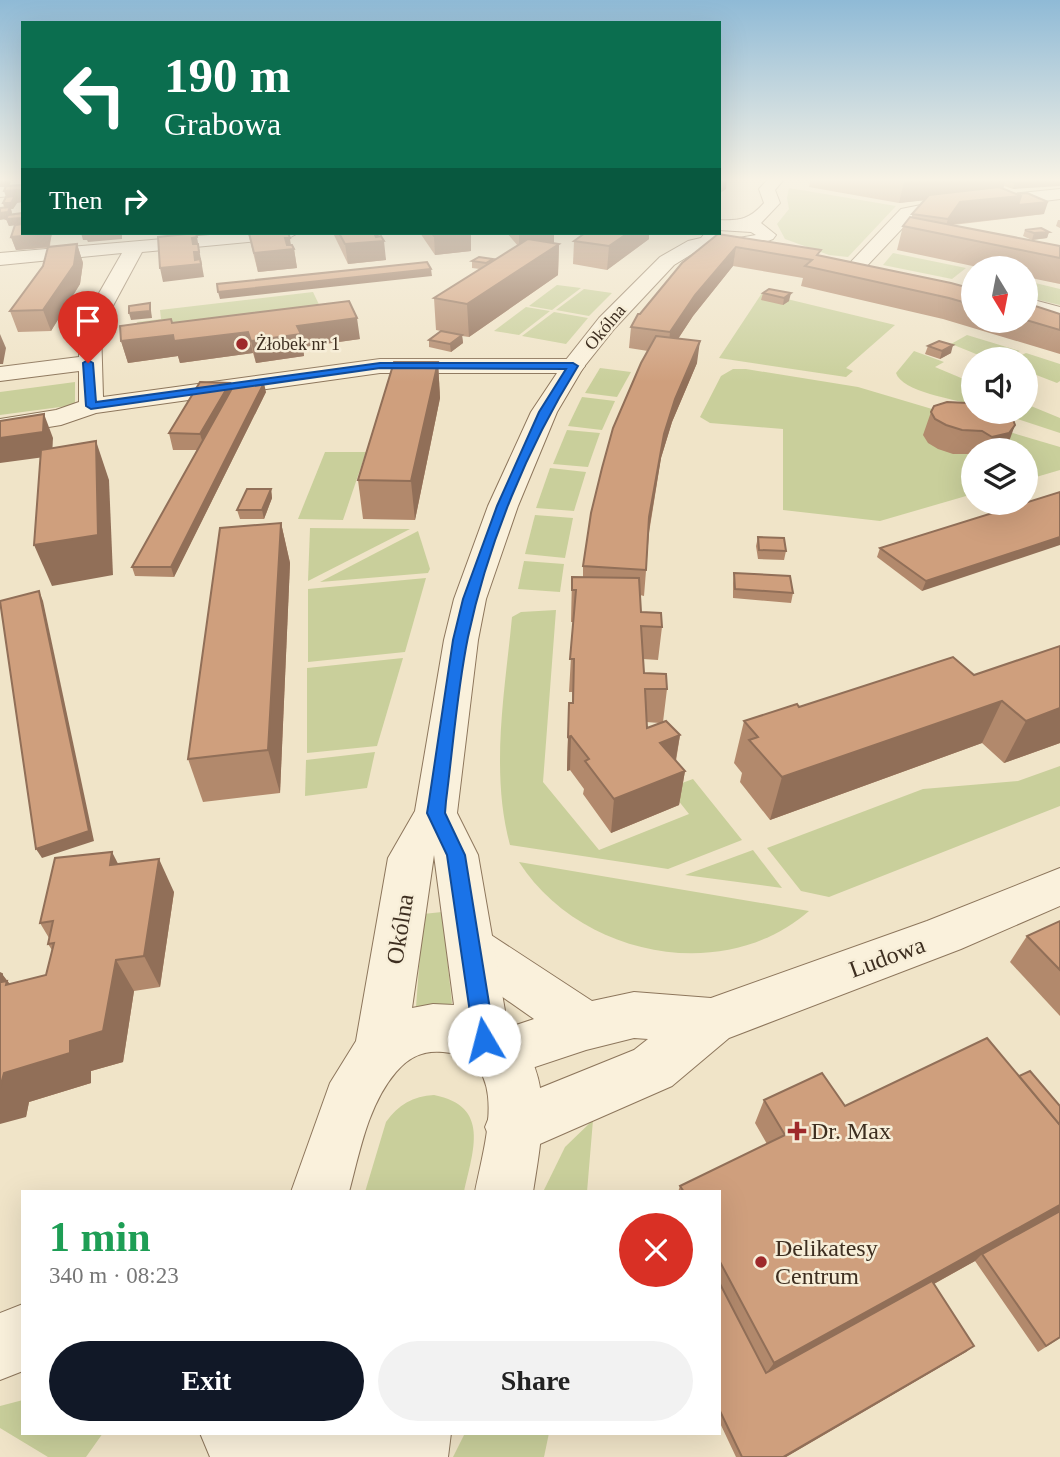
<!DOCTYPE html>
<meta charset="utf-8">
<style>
body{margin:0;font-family:"Times New Roman",serif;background:#f2f2f2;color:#222;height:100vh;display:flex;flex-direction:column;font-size:26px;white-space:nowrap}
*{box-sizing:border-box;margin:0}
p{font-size:23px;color:#767676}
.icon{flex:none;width:38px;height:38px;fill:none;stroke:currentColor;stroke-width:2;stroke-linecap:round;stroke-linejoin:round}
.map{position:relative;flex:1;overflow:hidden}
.sheet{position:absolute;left:21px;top:1190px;width:700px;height:245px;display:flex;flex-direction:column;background:#fff;border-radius:0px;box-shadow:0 7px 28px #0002}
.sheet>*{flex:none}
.hud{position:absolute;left:21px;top:21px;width:700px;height:214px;border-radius:0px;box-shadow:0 7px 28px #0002;background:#0b6e4f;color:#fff;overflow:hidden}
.needle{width:46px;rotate:170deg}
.fabs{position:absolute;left:961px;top:256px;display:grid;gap:14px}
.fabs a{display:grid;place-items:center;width:77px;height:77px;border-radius:50%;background:#fff;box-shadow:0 7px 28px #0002;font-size:35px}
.pin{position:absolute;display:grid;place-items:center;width:60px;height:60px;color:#fff;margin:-72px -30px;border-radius:50% 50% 50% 0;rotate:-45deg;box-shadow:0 0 7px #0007}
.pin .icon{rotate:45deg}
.me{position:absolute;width:77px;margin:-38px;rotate:352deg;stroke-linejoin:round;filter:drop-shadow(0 0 5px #0008)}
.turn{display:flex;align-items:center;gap:24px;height:147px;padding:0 28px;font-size:32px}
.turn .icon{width:91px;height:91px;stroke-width:2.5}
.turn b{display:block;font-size:49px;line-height:60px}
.then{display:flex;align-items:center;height:66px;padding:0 28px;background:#0003;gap:14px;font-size:26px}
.round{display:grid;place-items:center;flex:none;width:74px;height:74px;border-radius:37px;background:#f2f2f2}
.head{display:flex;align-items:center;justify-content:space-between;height:119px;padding:0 28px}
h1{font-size:42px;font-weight:600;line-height:52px;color:#1e9e55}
.cta{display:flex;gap:14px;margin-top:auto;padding:14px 28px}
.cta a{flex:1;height:80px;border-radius:42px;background:#111827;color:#fff;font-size:28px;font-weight:600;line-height:80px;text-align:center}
.cta a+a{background:#f2f2f2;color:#222}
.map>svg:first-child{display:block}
.green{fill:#c9cf9b}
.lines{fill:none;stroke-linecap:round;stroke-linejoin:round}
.minor-casing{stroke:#8d765c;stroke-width:2}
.tertiary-casing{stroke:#8d765c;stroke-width:2}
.minor{fill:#faf1dc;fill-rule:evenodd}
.tertiary{fill:#faf1dc;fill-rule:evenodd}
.wall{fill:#b2896c;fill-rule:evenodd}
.shaded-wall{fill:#916f58}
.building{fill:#cf9f7d;stroke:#916f58;stroke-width:2}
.route{fill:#1a73e8;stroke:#114b97;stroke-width:2}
.poi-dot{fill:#9e2a2b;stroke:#f7eed8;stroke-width:2.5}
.labels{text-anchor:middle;stroke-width:5;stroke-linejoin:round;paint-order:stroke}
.far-street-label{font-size:18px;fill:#3d2e20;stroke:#f7eed8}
.far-poi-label{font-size:18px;fill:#3d2e20;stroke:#f7eed8;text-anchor:start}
.near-street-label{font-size:24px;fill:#3d2e20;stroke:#f7eed8}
.near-poi-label{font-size:24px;fill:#3d2e20;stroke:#f7eed8;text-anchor:start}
</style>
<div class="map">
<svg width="1060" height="1457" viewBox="0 0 1060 1457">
<rect width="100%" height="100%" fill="#f0e4c8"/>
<g class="green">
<path d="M789,188L896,206L848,257L829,255L785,239L777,224L789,209L787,198Z"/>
<path d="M893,253L966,268L952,279L883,265Z"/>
<path d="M1031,282L1060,289V305L1026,297V285Z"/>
<path d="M557,285L581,288L552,310L529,306Z"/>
<path d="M584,289L612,293L589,316L556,310Z"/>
<path d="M313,292L323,313L138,335L137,322L161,319L160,310Z"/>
<path d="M762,293L895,325L846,368L853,371L846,377L719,358Z"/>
<path d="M526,307L550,311L519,335L494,331Z"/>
<path d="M554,312L588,318L566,344L522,336Z"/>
<path d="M967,335L1020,351C991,366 979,354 951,344Z"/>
<path d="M914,351L944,362L935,367L973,383V405C955,399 902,392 896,373Z"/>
<path d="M1026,353L1060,364V381L1057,383L1026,371V359H1013Z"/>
<path d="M600,368L631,372L617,397L585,393Z"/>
<path d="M733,369H746L858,387L1060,447V470L1026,480V450H973V494L880,521L783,510V429L710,423L700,417L721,376Z"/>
<path d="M75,382V405L0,415V392Z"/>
<path d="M582,397L615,401L602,430L568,426Z"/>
<path d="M1026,404L1060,418V433L993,411H1026Z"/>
<path d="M567,430L600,433L588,467L553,464Z"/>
<path d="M325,452H366L343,520L298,519Z"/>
<path d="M550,468L586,472L574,511L536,508Z"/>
<path d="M535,515L573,518L565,558L525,554Z"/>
<path d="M310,528L410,529L308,581Z"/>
<path d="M418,531L430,569L428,573L320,582Z"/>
<path d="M524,561L564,564L560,592L518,589Z"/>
<path d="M426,578L405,652L308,662V589Z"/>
<path d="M556,610L543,782L599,850L689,814L662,780L682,783L693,779L742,840L668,869L510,845C490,771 505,691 512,617L521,612Z"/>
<path d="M403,658L377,746L307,753V668Z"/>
<path d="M375,752L367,788L305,796L306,760Z"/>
<path d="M1060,766V806L829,897L801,891L767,848L923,789L1018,781Z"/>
<path d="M753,850L782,888L685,875Z"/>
<path d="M519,862L809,911C723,986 579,956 519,862Z"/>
<path d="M442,912L452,1003L448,1008L416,1007L423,914Z"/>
<path d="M434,1095C491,1106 473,1151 464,1192H365L386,1122C398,1105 413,1096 434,1095Z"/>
<path d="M593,1120L587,1192H543L565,1147Z"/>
<path d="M23,1400V1433H103L86,1457H48L0,1428V1406Z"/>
<path d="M465,1433H549L544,1457H453Z"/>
</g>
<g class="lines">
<g class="minor-casing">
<g id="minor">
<path d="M23,185V195L0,197V187Z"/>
<path d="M1060,189V199L913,217L863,270L856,272L847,266L901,209L936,202Z"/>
<path d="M233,233H298L289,238L142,252L101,328L103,397L380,359H573L581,361L585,366L581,371L573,373H380L96,413L61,425L0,435V419L56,410L79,402V371L0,381V367L79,357V328L122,253L0,265V253Z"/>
<path d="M1026,298L1060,307V319L1026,310Z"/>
<path d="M1060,868V906L961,949L729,1038L672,1086L533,1147L513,1155L493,1147L485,1127L493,1107L634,1050L648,1039L634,1038L586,1050L499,1079L480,1071L473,1054L480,1037L534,1019L454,963L447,948L454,933L471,927L488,933L592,1001L634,992L711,998L927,921Z"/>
</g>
</g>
<g class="tertiary-casing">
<g id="tertiary">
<path d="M769,178H785L775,190L780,203L761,223L776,235L773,239L747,249L717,245L700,249L674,265L615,328L583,368L557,412L518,506L486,599L478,640L457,813L478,855L508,1028C556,1072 542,1134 533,1192H475C483,1148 514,1057 443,1052C423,1050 409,1057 396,1072C368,1105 360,1151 349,1192H291L330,1083L356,1041L388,858L415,811L444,640L454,599L488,506L531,412L565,361L599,318L660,257L688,241L701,238L705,233L739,238L756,235L751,232L719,230V220C740,221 750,219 764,203L759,189ZM434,855L454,1005L433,1004L412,1008Z"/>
<path d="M23,1304V1371L0,1380V1313Z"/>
<path d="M200,1433H451L448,1457H210Z"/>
</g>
</g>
<use href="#minor" class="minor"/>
<use href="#tertiary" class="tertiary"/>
</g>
<g class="wall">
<path d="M0,178H8L10,183L9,186L17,203L13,209H11L12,214L23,233H51L50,247L77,244L83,263L80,284L51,331L18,332L10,311L43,266L48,248L16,250L11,237L15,225L9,226L6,219L3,203L6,197L5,187Z"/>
<path d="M811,178H1060L1013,189L1004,186L1003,189L1044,214L953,225L1060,246V284L1026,277V268H982L897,250L903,226L912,217V214L924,200L899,203L809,187Z"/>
<path d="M1058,220H1060V228L1056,226Z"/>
<path d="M1025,230L1049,232L1047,238L1032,240L1023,236Z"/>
<path d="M248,233H288L291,245L294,249L297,268L258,272Z"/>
<path d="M333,233H378L386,260L348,264Z"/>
<path d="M420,233H471V251L435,255Z"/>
<path d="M507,233H554V243L559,244L558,275L469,337L462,336L463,343L451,352L429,347V340L441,331L436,330L434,298L480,269L472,268V261L493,259V261L518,246Z"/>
<path d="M718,234L973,289V320H1026L1060,314V354L943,319L801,286L803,278L733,266L693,316L678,339L697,363L672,422L661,458L649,533L644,596L640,595L641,612L662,627L658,660L643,659L644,673L667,689L663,722L680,735L676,761L685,771L679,805L611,833L583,794L584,789L570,770L567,771L569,703H572V692H569L573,622H571L572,577H583V566L648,351L629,348L631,327L640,314ZM646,722L660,723L647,728Z"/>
<path d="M649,239L607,270L573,264L574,241Z"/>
<path d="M769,289L789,301L783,305L761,300L763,293Z"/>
<path d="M172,323L360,339L303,347L304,356L256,363L253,353L180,363L178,356L128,363L121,341Z"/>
<path d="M928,346L951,353L940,359L925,354Z"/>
<path d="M438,362L440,398L415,520L363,519L358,480Z"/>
<path d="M230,383L231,390L266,392L174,577L135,576L132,567L198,450H173L169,433Z"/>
<path d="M947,402L1006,449L973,450V454H953L938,449L928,443L923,435L931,412Z"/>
<path d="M271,489L272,498L264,519H240L237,510Z"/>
<path d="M1060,492L922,591L877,557L880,548Z"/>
<path d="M281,523L290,563L280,793L203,802L188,759Z"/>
<path d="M758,537L786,551L784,560L758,559L756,546Z"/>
<path d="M734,573L793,593L791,603L733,598V583Z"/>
<path d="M974,675L1060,743L1004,763L982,743L770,820L740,782L742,773L734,763L744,721L799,707Z"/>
<path d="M118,864L174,892L160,987L134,991L123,1062L91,1071V1083L29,1102L26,1117L2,974L10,984L46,975L52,950L48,944L49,938L40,923Z"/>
<path d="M1060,921V1016L1010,962L1027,936Z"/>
<path d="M764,1100L845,1106L1060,1338L1038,1352L975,1261L934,1284L974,1346L966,1352L786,1457H736L719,1421V1192H678L680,1186L767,1144L755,1123Z"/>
</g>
<g class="shaded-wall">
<path d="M0,178H8L10,183L9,187H0Z"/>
<path d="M727,178L726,189L719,194V183Z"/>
<path d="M905,178H1006L1002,192L899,203Z"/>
<path d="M1060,180V186L1013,189L1015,183Z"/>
<path d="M23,190V202L17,203L13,209H11L12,213L11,219L23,218V224L9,226L6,219L0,220V213L6,210L3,203H8L4,191Z"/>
<path d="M1021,196L1048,202L1044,214L954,224L946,235H943L948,219L960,202Z"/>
<path d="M1049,232L1047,238L1032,240L1034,233Z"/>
<path d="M45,233H51L52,234L49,247L16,250L11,237Z"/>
<path d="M73,233H122V239L88,242L87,240H83L81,233L73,234Z"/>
<path d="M281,233L290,238L291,249H294L297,268L258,272L254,253Z"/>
<path d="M373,233H378L379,241H384L386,260L348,264L345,244Z"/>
<path d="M471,233V251L435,255L434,236Z"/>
<path d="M519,233H554V243L519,247Z"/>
<path d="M628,233H649V239L607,270L609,246Z"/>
<path d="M197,237L204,277L163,282L160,268L194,252L192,238Z"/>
<path d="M77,244L83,263L80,284L51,331L43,310Z"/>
<path d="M559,244L558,275L469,337L467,304Z"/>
<path d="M736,247L733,266L693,316L668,354L670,332L695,295Z"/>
<path d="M431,269L432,276L220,299L218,292Z"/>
<path d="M791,293L789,301L783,305L784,298Z"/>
<path d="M150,303L152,318L131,320L129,313Z"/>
<path d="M357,318L360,339L303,347L304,356L256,363L251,341L297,326Z"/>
<path d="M248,332L253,353L180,363L178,356L128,363L121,341L173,335Z"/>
<path d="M0,334L6,348L3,364H0Z"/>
<path d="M462,335L463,343L451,352L450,344Z"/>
<path d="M700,341L697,363L672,422L661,458L647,542L649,517L664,434L675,399Z"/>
<path d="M953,345L951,353L940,359L942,351Z"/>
<path d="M438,362L440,398L415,520L411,481Z"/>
<path d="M230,383L233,399L205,450L200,434Z"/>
<path d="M264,383L266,392L174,577L171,567Z"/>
<path d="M44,414L53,438L52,456L0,463V438Z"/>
<path d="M1015,425L1006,450H988L992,437Z"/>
<path d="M96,441L109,480L113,575L52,586L34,545Z"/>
<path d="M271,489L272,498L264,519L262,510Z"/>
<path d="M281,523L290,563L280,793L268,750Z"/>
<path d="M1060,537V545L922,591L926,581Z"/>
<path d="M39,591L43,601L94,841L42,858L36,849Z"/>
<path d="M1002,701L982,743L770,820L782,777Z"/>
<path d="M1060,708V743L1004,763L1026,721Z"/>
<path d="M680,735L674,769L660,743Z"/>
<path d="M571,736L570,770L567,771L568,737Z"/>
<path d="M685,771L679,805L611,833L614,799Z"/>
<path d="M112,852L129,885L110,865Z"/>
<path d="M159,859L174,892L160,987L144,956Z"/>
<path d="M116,960L134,991L123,1062L91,1071V1083L29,1102L26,1117L0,1124V1088L4,1073L70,1041Z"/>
<path d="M2,974L25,1005L1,982Z"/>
<path d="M1060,1205V1214L982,1254L975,1261L762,1379L774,1363Z"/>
<path d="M974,1346L966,1352L786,1457H783Z"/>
</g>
<g class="building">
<path d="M719,178H727L719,183Z"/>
<path d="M1006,178H1060V180L1015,183L1006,180Z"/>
<path d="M23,185V190L4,191L6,186Z"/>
<path d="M999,187L1021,196L960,202L948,219L912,214L929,195Z"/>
<path d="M1027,193L1048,202L1018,205L1021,196L1017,194Z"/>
<path d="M15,196L11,203H3L6,197Z"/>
<path d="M10,207L8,212L0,213V208Z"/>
<path d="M23,213V218L6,219L8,215Z"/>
<path d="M910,217L1060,246V258L903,226Z"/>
<path d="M23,224V233H45V234L11,237L15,225Z"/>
<path d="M1041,228L1049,232L1034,233L1025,230Z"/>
<path d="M196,233L197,237L192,238L193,244H198L199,252H194L195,260L200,259L201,264L160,268L158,237Z"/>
<path d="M249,233H288L290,238H285L287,245H292L294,249L254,253Z"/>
<path d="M339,233H374L376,237L381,236L384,241L345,244Z"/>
<path d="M432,233H468L434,236Z"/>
<path d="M585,233H628L609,246L574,241Z"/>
<path d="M718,234L821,250L817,255L951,283L973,289V305L949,298L805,266L812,260L736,247L695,295L670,332L631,327L638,314H640L682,263Z"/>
<path d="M528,239L559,244L467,304L434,298Z"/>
<path d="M77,244L74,265L43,310L10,311L43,266L48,247Z"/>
<path d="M479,257L493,259L486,263L472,261Z"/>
<path d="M427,262L431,269L218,292L217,284Z"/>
<path d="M769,289L791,293L784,298L763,293Z"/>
<path d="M349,301L357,318L297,326L301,334L251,341L248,332L174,341L173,335L121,341L120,326L171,319L172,323Z"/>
<path d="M150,303V311L129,313V306Z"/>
<path d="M1026,303L1060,314V330L1026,320Z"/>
<path d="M441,331L462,335L450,344L429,340Z"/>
<path d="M656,336L700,341L675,399L664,434L649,517L646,570L583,566L591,513L602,468L613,428L641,363Z"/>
<path d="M939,341L953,345L942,351L928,346Z"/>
<path d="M394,362H438L411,481L358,480Z"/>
<path d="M200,382L230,383L200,434L169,433Z"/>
<path d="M235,383H264L171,567H132Z"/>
<path d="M947,402L967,403L973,405V411H1006L1011,414L1015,425L1009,433L992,437L982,431L962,430L946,425L935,419L931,412L934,406Z"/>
<path d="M44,414L43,432L0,438V421Z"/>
<path d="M96,441L98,535L34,545L41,450Z"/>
<path d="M247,489H271L262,510H237Z"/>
<path d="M1060,492V537L926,581L880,548Z"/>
<path d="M281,523L268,750L188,759L220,528Z"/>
<path d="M758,537L784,538L786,551L759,550Z"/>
<path d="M734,573L790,576L793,593L735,589Z"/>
<path d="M572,577L639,578L641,612L661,613L662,627L641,626L644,673L666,674L667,689H645L647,728L666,721L680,735L660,743L685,771L614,799L585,761L589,759L571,736L568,737L569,703H573L574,659H570L576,590H572Z"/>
<path d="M39,591L89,831L36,849L0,601Z"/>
<path d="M1060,646V708L1026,721L1002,701L782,777L749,740L758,737L744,721L797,704L799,707L953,657L974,675Z"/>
<path d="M112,852L110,865L159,859L144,956L116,960L103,1031L70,1041V1053L4,1073L0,1088V973L2,974L1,982L7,981L6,985L46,975L54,943L48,944L53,921L40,923L55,858Z"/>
<path d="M1060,921V970L1027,936Z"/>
<path d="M987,1038L1060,1125V1205L774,1363L719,1260V1192H684L680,1186L785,1135L764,1100L822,1073L845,1106Z"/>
<path d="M1030,1071L1060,1106V1125L1019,1076Z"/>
<path d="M1060,1211V1337L1046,1346L982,1254Z"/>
<path d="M932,1281L974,1346L783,1457H742L719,1409V1282L766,1373Z"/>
</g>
<linearGradient id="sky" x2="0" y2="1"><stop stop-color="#8fbad6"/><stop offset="0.47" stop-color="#f8f3e6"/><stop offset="1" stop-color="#f8f3e6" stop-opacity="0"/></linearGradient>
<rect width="1060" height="382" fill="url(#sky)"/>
<path class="route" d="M88,360L93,363L96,402L380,363H573L578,366C527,448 488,543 468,637C457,691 453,747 446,801L445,813L465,855L495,1040L492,1047L484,1050L477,1047L474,1040L447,855L427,813L429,801L453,640L463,599L497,506L539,412L566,369L380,368L91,409L86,406L83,363Z"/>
<g class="poi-dot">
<circle cx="242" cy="344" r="7"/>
<path d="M793.5 1120.5h7v7h7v7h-7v7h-7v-7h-7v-7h7z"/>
<circle cx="761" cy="1262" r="7"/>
</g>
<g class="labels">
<g class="far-street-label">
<text transform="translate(605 327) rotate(-50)" y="6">Okólna</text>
</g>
<g class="far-poi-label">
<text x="256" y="350">Żłobek nr 1</text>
</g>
<g class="near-street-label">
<text transform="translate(400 929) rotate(-81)" y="8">Okólna</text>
<text transform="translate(887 957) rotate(-20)" y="8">Ludowa</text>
</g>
<g class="near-poi-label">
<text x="811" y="1139">Dr. Max</text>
<text x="775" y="1256">Delikatesy<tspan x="775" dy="28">Centrum</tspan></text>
</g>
</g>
</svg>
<div class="fabs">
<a><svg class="needle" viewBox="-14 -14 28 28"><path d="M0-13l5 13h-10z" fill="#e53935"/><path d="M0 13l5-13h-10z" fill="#767676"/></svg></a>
<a><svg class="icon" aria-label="sound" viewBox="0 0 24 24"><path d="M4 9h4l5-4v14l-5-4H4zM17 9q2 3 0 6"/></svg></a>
<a><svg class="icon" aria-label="layers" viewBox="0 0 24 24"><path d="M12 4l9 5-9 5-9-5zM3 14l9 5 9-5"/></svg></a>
</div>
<div class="pin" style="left:88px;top:363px;background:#d93025"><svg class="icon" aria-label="arrive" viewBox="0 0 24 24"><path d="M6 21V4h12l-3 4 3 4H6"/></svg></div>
<svg class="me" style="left:484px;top:1040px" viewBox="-20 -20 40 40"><circle r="19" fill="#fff"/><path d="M0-13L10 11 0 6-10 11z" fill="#1a73e8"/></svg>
<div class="hud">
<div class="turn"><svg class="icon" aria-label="left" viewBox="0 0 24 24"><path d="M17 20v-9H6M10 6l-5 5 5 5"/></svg><div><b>190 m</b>Grabowa</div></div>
<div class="then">Then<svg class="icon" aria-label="right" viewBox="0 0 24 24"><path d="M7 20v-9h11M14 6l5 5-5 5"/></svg></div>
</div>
<section class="sheet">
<div class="head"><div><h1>1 min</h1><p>340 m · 08:23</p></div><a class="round" style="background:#d93025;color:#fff"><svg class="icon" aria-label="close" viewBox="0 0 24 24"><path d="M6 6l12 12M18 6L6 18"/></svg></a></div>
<div class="cta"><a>Exit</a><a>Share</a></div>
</section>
</div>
